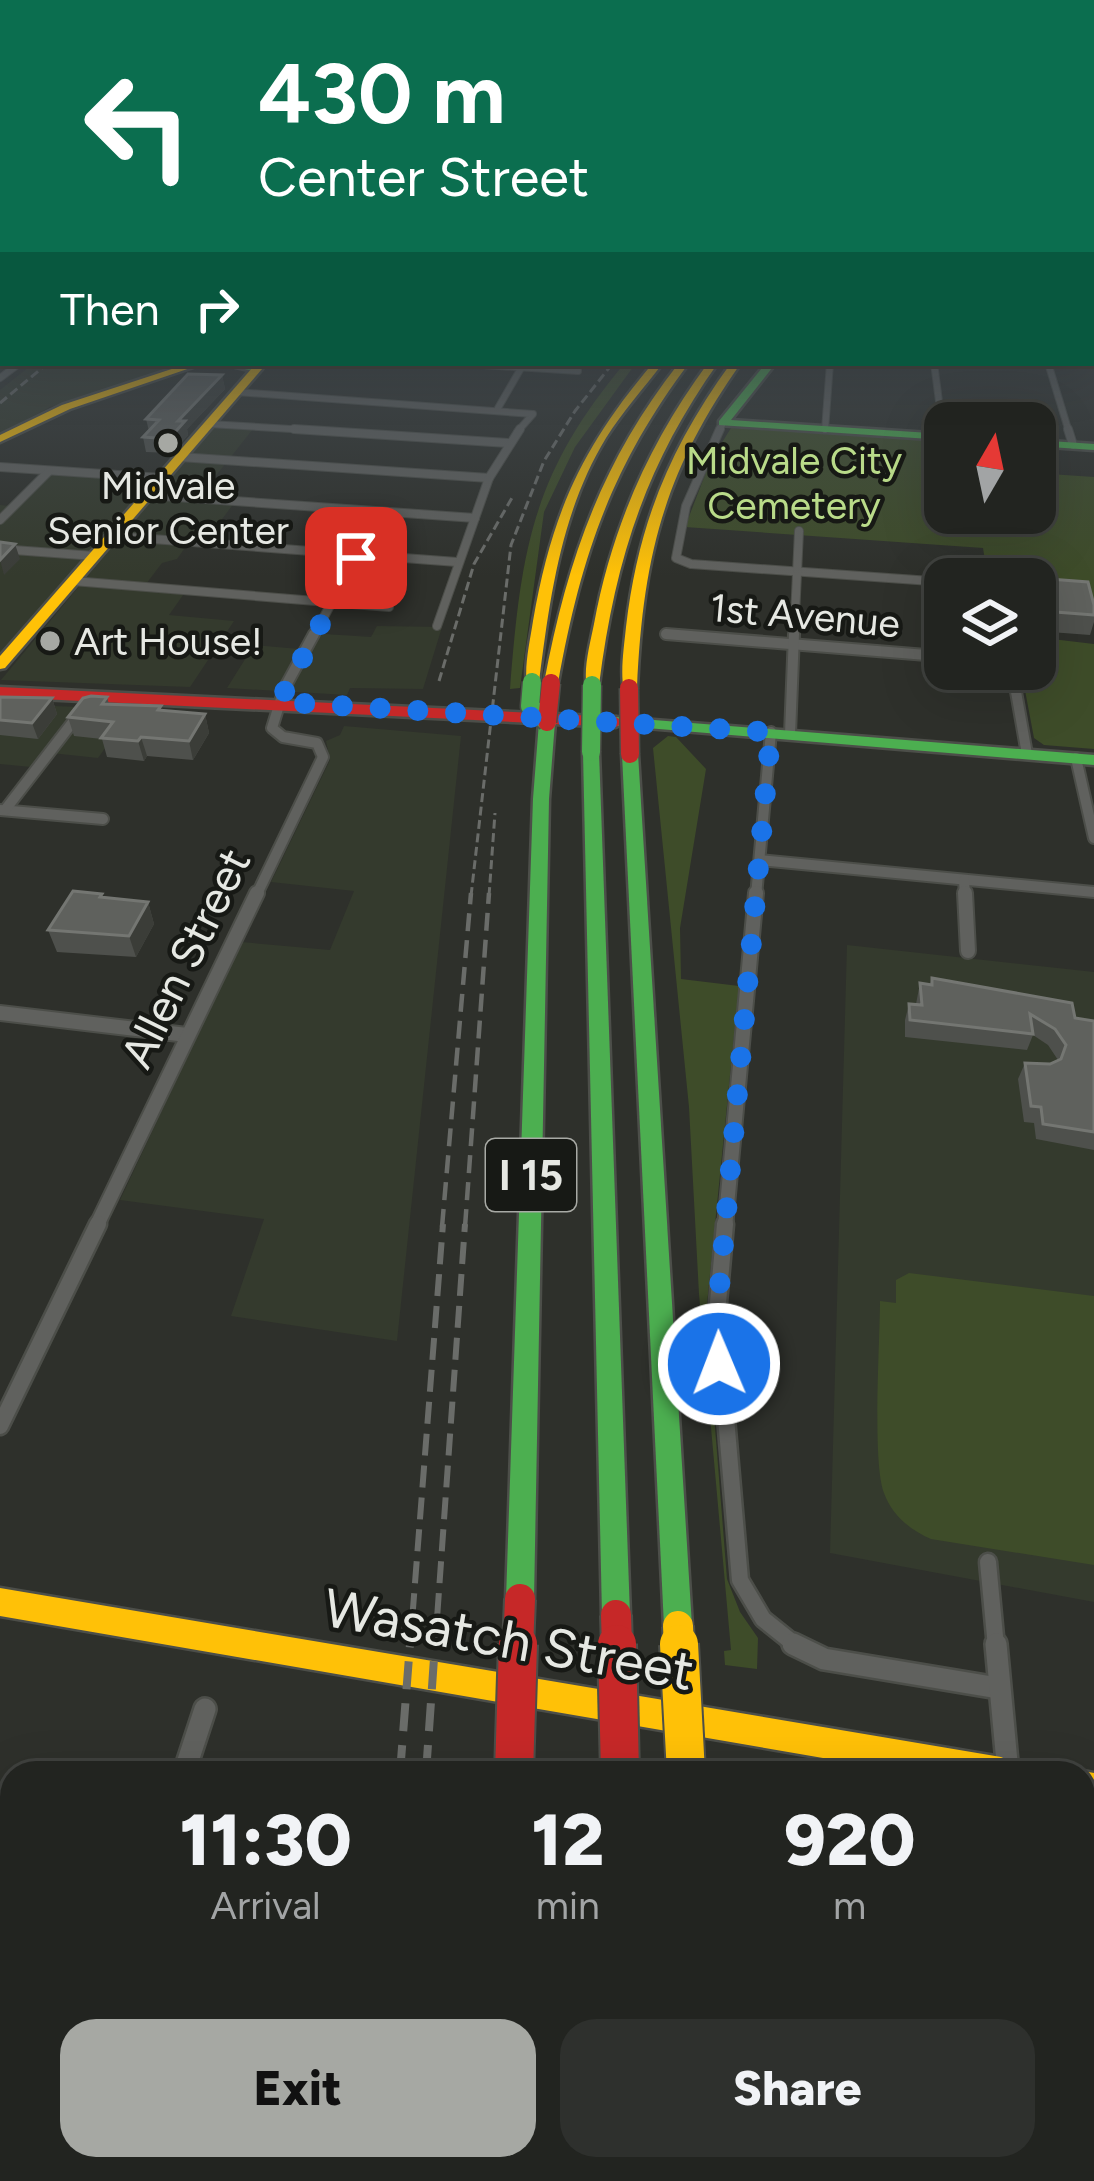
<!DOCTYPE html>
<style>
body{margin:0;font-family:Figtree,sans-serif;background:#2e302d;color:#f1f3f6;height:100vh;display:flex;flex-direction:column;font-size:45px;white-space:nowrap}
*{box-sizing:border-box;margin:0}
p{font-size:39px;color:#a2a4a5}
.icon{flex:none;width:66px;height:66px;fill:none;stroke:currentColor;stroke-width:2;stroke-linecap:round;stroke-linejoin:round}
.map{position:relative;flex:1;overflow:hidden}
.panel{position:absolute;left:0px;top:1761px;width:1095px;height:420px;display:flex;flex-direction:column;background:#222420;border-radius:36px 36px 0 0;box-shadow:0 12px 48px #0002,0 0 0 3px #3f413e}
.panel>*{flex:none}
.guide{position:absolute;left:0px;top:0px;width:1095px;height:366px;box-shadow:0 12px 48px #0002,0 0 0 3px #3f413e;background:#0b6e4f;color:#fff;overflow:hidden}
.needle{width:78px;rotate:9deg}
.fabs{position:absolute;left:924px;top:402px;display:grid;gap:24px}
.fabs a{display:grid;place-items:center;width:132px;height:132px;border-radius:24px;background:#222420;box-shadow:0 12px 48px #0002,0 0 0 3px #3f413e;font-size:60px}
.pin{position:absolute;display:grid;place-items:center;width:102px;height:102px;color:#fff;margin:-51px;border-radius:24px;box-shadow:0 6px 18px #0006}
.me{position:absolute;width:132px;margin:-66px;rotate:359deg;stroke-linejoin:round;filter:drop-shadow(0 0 9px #0008)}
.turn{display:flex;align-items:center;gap:42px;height:252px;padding:0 60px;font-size:54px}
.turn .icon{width:156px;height:156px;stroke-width:2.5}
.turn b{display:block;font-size:84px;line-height:102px}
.then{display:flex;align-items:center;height:114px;padding:0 60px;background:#0003;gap:24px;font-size:45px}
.eta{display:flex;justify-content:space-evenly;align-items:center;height:204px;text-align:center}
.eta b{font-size:72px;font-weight:800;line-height:84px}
.cta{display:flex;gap:24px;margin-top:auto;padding:24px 60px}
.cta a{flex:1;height:138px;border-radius:36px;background:#a6a8a3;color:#111;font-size:48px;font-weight:800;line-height:138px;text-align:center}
.cta a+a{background:#2e302d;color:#f1f3f6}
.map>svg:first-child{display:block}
.built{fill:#343a2d}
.green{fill:#3e4c29}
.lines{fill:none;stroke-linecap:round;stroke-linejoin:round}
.street-far5-casing{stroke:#4c4e49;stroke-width:8}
.street-far4-casing{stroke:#4c4e49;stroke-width:10}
.street-far3-casing{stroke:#4c4e49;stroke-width:14}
.street-far2-casing{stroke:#4c4e49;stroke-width:18}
.street-far1-casing{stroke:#4c4e49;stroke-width:21}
.street-casing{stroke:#4c4e49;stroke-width:26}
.fast-casing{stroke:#4c4e49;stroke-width:5}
.slow-casing{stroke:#4c4e49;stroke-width:5}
.jam-casing{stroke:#4c4e49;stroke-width:5}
.street-far5{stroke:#60615e;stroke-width:6}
.street-far4{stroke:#60615e;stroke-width:8}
.street-far3{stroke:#60615e;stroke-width:10}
.street-far2{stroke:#60615e;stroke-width:14}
.street-far1{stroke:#60615e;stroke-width:16}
.street{stroke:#60615e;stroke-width:21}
.fast{fill:#4caf50;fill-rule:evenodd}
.slow{fill:#ffc107;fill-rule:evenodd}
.jam{fill:#c62828;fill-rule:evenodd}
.rail-far3{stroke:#6a6c69;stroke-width:3;stroke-dasharray:9 4.5;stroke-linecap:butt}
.rail-far2{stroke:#6a6c69;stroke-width:4.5;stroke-dasharray:18 9;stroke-linecap:butt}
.rail-far1{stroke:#6a6c69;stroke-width:6;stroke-dasharray:22 10;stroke-linecap:butt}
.rail{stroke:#6a6c69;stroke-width:8;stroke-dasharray:28 14;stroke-linecap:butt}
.fast-bridge-casing{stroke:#4c4e49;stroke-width:21;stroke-linecap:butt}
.slow-bridge-far1-casing{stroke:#4c4e49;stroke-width:34;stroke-linecap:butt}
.slow-bridge-casing{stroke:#4c4e49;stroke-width:42;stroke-linecap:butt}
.jam-bridge-far2-casing{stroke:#4c4e49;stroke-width:21;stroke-linecap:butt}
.jam-bridge-far1-casing{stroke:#4c4e49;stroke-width:34;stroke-linecap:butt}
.jam-bridge-casing{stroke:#4c4e49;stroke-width:42;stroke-linecap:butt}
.fast-bridge{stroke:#4caf50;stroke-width:18}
.slow-bridge-far1{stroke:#ffc107;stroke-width:30}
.slow-bridge{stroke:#ffc107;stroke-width:38}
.jam-bridge-far2{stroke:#c62828;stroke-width:18}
.jam-bridge-far1{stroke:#c62828;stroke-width:30}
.jam-bridge{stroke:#c62828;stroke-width:38}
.wall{fill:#4e504c}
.shaded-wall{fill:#3b3d38}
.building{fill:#5f615d;stroke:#747672;stroke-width:3}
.route{stroke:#1a73e8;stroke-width:21;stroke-dasharray:0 37.8}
.poi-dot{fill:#a6a8a3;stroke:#171915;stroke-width:4.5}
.labels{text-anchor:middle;stroke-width:9;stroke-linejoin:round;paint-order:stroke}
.far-park-label{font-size:39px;fill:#b9db89;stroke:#171915}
.far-poi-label{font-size:39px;fill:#e6e8e3;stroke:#171915}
.far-street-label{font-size:39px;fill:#e6e8e3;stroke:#171915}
.shield{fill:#171915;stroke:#a8aaa5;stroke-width:3}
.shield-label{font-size:42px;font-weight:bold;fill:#e6e8e3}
.street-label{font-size:45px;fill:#e6e8e3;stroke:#171915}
.near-street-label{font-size:54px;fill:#e6e8e3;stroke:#171915}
</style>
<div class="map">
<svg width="1094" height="2181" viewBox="0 0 1094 2181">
<rect width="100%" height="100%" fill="#2e302b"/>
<g class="built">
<path d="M34,363H192L50,407L0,434V390Z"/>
<path d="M211,428L253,429L214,478L233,480L220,498L237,499L202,546L187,545L177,559L162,563L146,584L188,588L169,615L234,621L190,687L1,680Z"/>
<path d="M44,472L153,483L0,654V505L10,506Z"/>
<path d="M377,626L442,627L423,689L350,688L347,695L227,688L254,645L299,649L309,633L371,637Z"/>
<path d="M0,704L133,709L98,758L42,752L31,767L0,764Z"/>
<path d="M344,726L461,736L397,1341L231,1316L264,1219L120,1200L241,942L330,950L354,891L271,882L330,760L326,741L340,735Z"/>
<path d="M847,945L1094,972V1602L830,1553Z"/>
</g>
<g class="green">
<path d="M625,363H636L575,447L544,512L520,688L510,689C521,550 532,473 625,363Z"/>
<path d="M731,428L923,439L924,465L945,467V513H1035V473L1094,477V618L1035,584V579H988L983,548L685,527L710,462Z"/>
<path d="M1035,637L1094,644V749L1044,745L1034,738L1021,669H1035Z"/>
<path d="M668,736L676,737L706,769L680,928L681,979L739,986L706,1314L727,1579L740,1612L758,1638L757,1669L725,1665L724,1651L731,1650L699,1294L689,1107L653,748Z"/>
<path d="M909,1273L1094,1296V1565L931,1539C910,1530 892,1515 884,1493C872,1462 880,1342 880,1301L896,1303V1280Z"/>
</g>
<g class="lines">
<g class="street-far5-casing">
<g id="street-far5">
<path d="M451,363L578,371"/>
<path d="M934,363L943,432"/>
<path d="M1048,363L1069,432"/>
<path d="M0,378L20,363"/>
<path d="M237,392L533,414L517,432"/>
<path d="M498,408L524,363"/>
<path d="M209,424L341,432"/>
<path d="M825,430L830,363"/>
<path d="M719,432L723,423"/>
</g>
</g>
<g class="street-far4-casing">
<g id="street-far4">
<path d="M294,429L508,443"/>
<path d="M720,429L686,506L676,558L691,564L945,582"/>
<path d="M943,429L944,437"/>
<path d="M1068,429L1073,445"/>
<path d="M180,457L489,478"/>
<path d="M0,467L162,478"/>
<path d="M148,495L475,518"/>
<path d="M0,520L49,471"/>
<path d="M112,536L457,562"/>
<path d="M0,549L95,556"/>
<path d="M73,581L389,607"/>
<path d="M437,626L489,478L520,429"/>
<path d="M666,634L697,637"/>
<path d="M313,637L358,554"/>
<path d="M794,637L799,531"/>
</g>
</g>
<g class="street-far3-casing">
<g id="street-far3">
<path d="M666,634L939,656"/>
<path d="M1012,669L1027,754"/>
<path d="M790,734L794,634"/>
<path d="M1076,758L1094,838"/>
<path d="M0,810L103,819"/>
<path d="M5,810L79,714"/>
<path d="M760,860L1094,892"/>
<path d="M964,880L965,896"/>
<path d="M256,896L323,757L317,743L283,737L272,728L284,689L314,634"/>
<path d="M756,896L771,732"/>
</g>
</g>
<g class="street-far2-casing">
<g id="street-far2">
<path d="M965,893L968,951"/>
<path d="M0,1013L187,1035"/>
<path d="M96,1227L257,893"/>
<path d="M725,1227L756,893"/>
</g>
</g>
<g class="street-far1-casing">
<g id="street-far1">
<path d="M725,1224L717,1314L740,1580L763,1619L798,1647"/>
<path d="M0,1426L98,1224"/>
<path d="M988,1562L996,1647"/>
</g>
</g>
<g class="street-casing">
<g id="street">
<path d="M793,1644L824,1659L998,1688"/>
<path d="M996,1644L1008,1773"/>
<path d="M184,1773L205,1709"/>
<path d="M1045,2169L1046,2181"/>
<path d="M52,2181L56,2169"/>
</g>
</g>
<g class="fast-casing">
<g id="fast">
<rect x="1092" y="291" width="2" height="6"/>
<path d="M219,363H241L262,369L257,372Z"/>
<path d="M766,363H776L731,420L945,434V440L719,425V421Z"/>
<path d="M1035,440L1094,444V450L1035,446Z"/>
<path d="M547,717L555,722L549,799L534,1599L530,1609L520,1613L510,1609L506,1599L533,799L539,722Z"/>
<path d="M616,717L1094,755V765L611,725L608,722Z"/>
<path d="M591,747L599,752L630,1615L626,1625L616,1629L606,1625L602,1615L583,752Z"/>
<path d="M630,749L638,754L692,1626L688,1636L678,1640L668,1636L664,1626L622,754Z"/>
<rect x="485" y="2169" width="38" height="12"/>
<path d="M689,2169H727L728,2181H690Z"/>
</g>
</g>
<g class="slow-casing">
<g id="slow">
<path d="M190,363H205L70,409L0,442V435L62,405Z"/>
<path d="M653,363H663C644,388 623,411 606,438C561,512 550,597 539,682L527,685C524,666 530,641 533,621C552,512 582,447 653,363Z"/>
<path d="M679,363H689C611,467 581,556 558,683L546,686L544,683C567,561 601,462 679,363Z"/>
<path d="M708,363H718C645,465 615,561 599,685L587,688C583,669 590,644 594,624C612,527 649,443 708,363Z"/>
<path d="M731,363H741C664,472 643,556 637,688L624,691C620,672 624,647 626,627C638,524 670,447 731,363Z"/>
<path d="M253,367L262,369L5,668L0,669V656Z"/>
<path d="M0,1588L1001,1757L1012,1762L1017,1773H910L0,1616Z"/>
<path d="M1083,1771L1094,1773V1805L1083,1803V1773H1079Z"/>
<rect x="617" y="2169" width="38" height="12"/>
</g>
</g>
<g class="jam-casing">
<path id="jam" d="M0,687L616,717L624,722L616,727L0,697Z"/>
</g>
<use href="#street-far5" class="street-far5"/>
<use href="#street-far4" class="street-far4"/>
<use href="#street-far3" class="street-far3"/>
<use href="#street-far2" class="street-far2"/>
<use href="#street-far1" class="street-far1"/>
<use href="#street" class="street"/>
<use href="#fast" class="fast"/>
<use href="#slow" class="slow"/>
<use href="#jam" class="jam"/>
<g class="rail-far3">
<path d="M0,403L48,363"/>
<path d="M439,681L474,564L513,496"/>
<path d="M471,896L511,545L544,461L575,411L613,363"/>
<path d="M489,896L495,813"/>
</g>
<g class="rail-far2">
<path d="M442,1227L471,893"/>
<path d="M465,1227L489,893"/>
</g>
<g class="rail-far1">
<path d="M410,1647L443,1224"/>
<path d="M435,1647L465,1224"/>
</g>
<g class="rail">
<path d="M400,1773L410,1644"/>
<path d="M426,1773L435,1644"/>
<path d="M366,2181L367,2169"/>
<path d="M398,2181L399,2169"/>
</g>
<g class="fast-bridge-casing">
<g id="fast-bridge">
<path d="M532,682L530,706L547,722"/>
<path d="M591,752L592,685"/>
</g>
</g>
<g class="slow-bridge-far1-casing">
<path id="slow-bridge-far1" d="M678,1626L679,1647"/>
</g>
<g class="slow-bridge-casing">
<path id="slow-bridge" d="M679,1644L686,1773"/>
</g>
<g class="jam-bridge-far2-casing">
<g id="jam-bridge-far2">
<path d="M629,688L630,754"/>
<path d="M547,722L551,683"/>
</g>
</g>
<g class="jam-bridge-far1-casing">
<g id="jam-bridge-far1">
<path d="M616,1615L617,1647"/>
<path d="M518,1647L520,1599"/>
</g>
</g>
<g class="jam-bridge-casing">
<g id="jam-bridge">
<path d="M617,1644L620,1773"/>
<path d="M514,1773L518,1644"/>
</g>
</g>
<use href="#fast-bridge" class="fast-bridge"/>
<use href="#slow-bridge-far1" class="slow-bridge-far1"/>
<use href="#slow-bridge" class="slow-bridge"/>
<use href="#jam-bridge-far2" class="jam-bridge-far2"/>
<use href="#jam-bridge-far1" class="jam-bridge-far1"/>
<use href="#jam-bridge" class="jam-bridge"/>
</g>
<g class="wall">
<path d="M222,375L225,389L187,429L188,435L172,453L146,452L143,437L149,431L146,419Z"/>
<path d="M1036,578L1094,605V622L1090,635L1037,631L1035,621Z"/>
<path d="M0,697L52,698L57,714L38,739L0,735Z"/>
<path d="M107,697L109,704L205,714L209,733L193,760L147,756L144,761L107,757L102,739L74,736L68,717Z"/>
<path d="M102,894L103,898L148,902L154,924L136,957L57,952L48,930Z"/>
<path d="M932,978L1075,1018L1094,1021V1150L1036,1139L1034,1123L1024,1122L1018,1079L1025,1063L1050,1064L1058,1060L1048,1045L1033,1035L1027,1050L905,1037V1020L909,1004H916L920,983L930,984Z"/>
</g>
<g class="shaded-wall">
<path d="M222,375L225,389L187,429L188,435L172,453L169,439L178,421Z"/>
<path d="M15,544L20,559L4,575L0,560Z"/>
<path d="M52,698L57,714L38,739L32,723Z"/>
<path d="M205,714L209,733L193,760L189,741Z"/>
<path d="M141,737L147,756L144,761L138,741Z"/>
<path d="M148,902L154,924L136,957L129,936Z"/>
</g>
<g class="building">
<path d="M188,374L222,375L178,421H185L169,439L143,437L159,420L146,419Z"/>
<path d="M0,542L15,544L0,560Z"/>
<path d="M1036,578L1088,582L1094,605V615L1043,611Z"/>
<path d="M91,696L107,697L102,704L161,706L158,710L205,714L189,741L141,737L138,741L101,738L113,722L68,717L83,698Z"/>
<path d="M0,697L52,698L32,723L0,720Z"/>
<path d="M73,891L102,894L100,897L148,902L129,936L48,930Z"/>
<path d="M932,978L1072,1003L1075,1018L1094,1021V1132L1043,1124L1041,1107L1031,1106L1025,1063L1050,1064L1061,1059L1066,1045L1055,1029L1030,1014L1033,1034L910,1020L909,1004L922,1005L920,983L932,985Z"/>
</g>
<linearGradient id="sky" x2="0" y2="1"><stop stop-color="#191a18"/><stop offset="0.47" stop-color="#464e55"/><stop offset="1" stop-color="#464e55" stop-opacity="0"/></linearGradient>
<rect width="1094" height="576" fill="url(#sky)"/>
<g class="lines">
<path class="route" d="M356,558L279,702L771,732L717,1314L719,1364"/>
</g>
<g class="poi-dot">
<circle cx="168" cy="443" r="12"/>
<circle cx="50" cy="641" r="12"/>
</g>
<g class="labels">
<g class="far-park-label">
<text x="794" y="474">Midvale City<tspan x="794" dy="45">Cemetery</tspan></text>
</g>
<g class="far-poi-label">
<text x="168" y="499">Midvale<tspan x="168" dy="45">Senior Center</tspan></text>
<text x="74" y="655" text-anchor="start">Art House!</text>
</g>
<g class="far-street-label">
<text transform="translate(805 615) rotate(5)" y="14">1st Avenue</text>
</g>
<rect class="shield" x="486" y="1139" width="90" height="72" rx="9"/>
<g class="shield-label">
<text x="531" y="1190">I 15</text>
</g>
<g class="street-label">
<text transform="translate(185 958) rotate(-64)" y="16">Allen Street</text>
</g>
<g class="near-street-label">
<text transform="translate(509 1639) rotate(10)" y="19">Wasatch Street</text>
</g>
</g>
</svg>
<div class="fabs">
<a><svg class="needle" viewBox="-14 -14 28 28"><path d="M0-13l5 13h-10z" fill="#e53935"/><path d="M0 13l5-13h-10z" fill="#a2a4a5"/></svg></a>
<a><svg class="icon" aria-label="layers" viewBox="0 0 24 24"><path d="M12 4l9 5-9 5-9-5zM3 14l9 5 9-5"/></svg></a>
</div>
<div class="pin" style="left:356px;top:558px;background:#d93025"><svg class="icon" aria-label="arrive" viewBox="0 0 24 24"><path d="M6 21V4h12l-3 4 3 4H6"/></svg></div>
<svg class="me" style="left:719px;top:1364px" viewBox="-20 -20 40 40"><circle r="17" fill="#1a73e8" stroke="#fff" stroke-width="3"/><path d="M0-11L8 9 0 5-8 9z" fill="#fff"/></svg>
<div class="guide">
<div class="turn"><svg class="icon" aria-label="left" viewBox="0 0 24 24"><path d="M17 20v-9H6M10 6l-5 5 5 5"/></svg><div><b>430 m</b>Center Street</div></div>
<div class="then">Then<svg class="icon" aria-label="right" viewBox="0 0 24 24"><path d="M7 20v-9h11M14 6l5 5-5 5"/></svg></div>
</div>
<section class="panel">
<div class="eta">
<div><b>11:30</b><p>Arrival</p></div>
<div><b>12</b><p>min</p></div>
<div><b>920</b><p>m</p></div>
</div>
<div class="cta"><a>Exit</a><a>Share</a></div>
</section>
</div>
